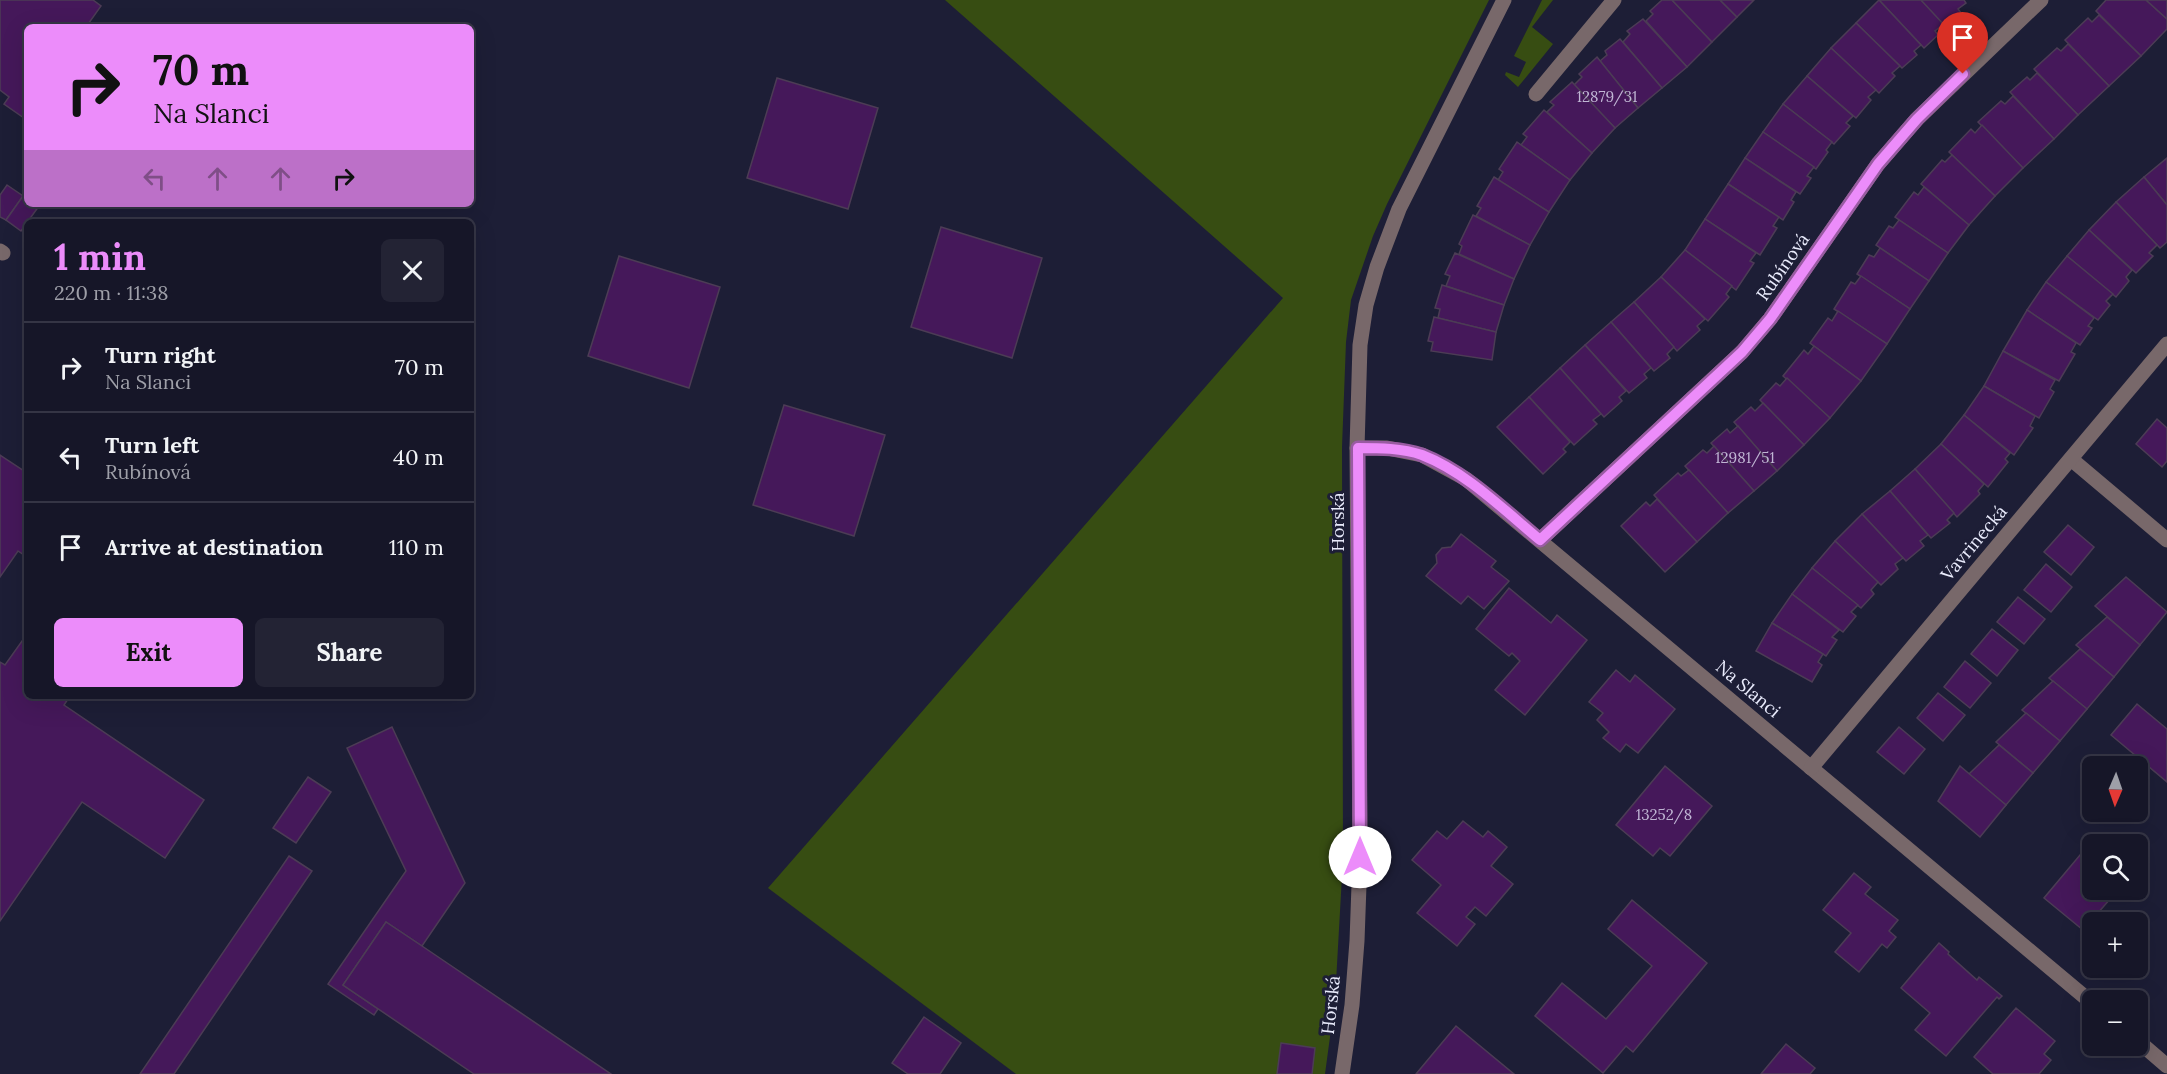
<!DOCTYPE html>
<meta charset="utf-8">
<style>
body{margin:0;font-family:Lora,serif;background:#232334;color:#f1f3f6;height:100vh;display:flex;flex-direction:column;font-size:22px;white-space:nowrap}
*{box-sizing:border-box;margin:0}
p{font-size:20px;color:#9e9fa8}
.icon{flex:none;width:33px;height:33px;fill:none;stroke:currentColor;stroke-width:2;stroke-linecap:round;stroke-linejoin:round}
.map{position:relative;flex:1;overflow:hidden}
.sheet{position:absolute;left:24px;top:219px;width:450px;height:480px;display:flex;flex-direction:column;background:#161628;border-radius:9px;box-shadow:0 6px 24px #0002,0 0 0 2px #353545}
.sheet>*{flex:none}
.guide{position:absolute;left:24px;top:24px;width:450px;height:183px;border-radius:9px;box-shadow:0 6px 24px #0002,0 0 0 2px #353545;background:#ec8cfa;color:#111;overflow:hidden}
.needle{width:39px;rotate:182deg}
.fabs{position:absolute;left:2082px;top:756px;display:grid;gap:12px}
.fabs a{display:grid;place-items:center;width:66px;height:66px;border-radius:9px;background:#161628;box-shadow:0 6px 24px #0002,0 0 0 2px #353545;font-size:30px}
.pin{position:absolute;display:grid;place-items:center;width:51px;height:51px;color:#fff;margin:-62px -26px;border-radius:50% 50% 50% 0;rotate:-45deg;box-shadow:0 0 6px #0007}
.pin .icon{rotate:45deg}
.me{position:absolute;width:66px;margin:-33px;rotate:0deg;stroke-linejoin:round;filter:drop-shadow(0 0 4px #0008)}
.turn{display:flex;align-items:center;gap:21px;height:126px;padding:0 30px;font-size:27px}
.turn .icon{width:78px;height:78px;stroke-width:2.5}
.turn b{display:block;font-size:42px;line-height:51px}
.lanes{display:flex;align-items:center;height:57px;padding:0 30px;background:#0003;justify-content:center;gap:30px;direction:ltr}
.lanes .off{opacity:.35}
.round{display:grid;place-items:center;flex:none;width:63px;height:63px;border-radius:9px;background:#232334}
.headline{display:flex;align-items:center;justify-content:space-between;height:102px;padding:0 30px}
h1{font-size:36px;font-weight:700;line-height:45px;color:#ec8cfa}
.button{display:flex;gap:12px;margin-top:auto;padding:12px 30px}
.button a{flex:1;height:69px;border-radius:9px;background:#ec8cfa;color:#111;font-size:24px;font-weight:700;line-height:69px;text-align:center}
.button a+a{background:#232334;color:#f1f3f6}
ul{padding:0;list-style:none}
li{display:flex;align-items:center;gap:18px;height:90px;padding:0 30px;border-top:2px solid #353545}
li div{flex:1}
li b{display:block;font-size:22px}
li em{font-style:normal}
.map>svg:first-child{display:block}
.green{fill:#374d12}
.building{fill:#45185a;stroke:#4c3c55;stroke-width:1.5}
.lines{fill:none;stroke-linecap:round;stroke-linejoin:round}
.minor{stroke:#78686a;stroke-width:15}
.route-casing{stroke:#995ba2;stroke-width:15}
.route{stroke:#ec8cfa;stroke-width:10}
.labels{text-anchor:middle;stroke-width:6;stroke-linejoin:round;paint-order:stroke}
.number-label{font-size:15px;fill:#c0b6d4}
.street-label{font-size:18px;fill:#e9ebfc;stroke:#1d1e36}
</style>
<div class="map">
<svg width="2167" height="1074" viewBox="0 0 2167 1074">
<rect width="100%" height="100%" fill="#1d1e36"/>
<g class="green">
<path d="M945,0H1489L1387,204L1373,236L1351,300L1346,342L1342,447L1343,858L1335,1000L1325,1074H1016L768,888L1283,298Z"/>
<path d="M1542,0H1553L1532,27L1553,44L1518,87L1505,75L1506,72L1519,77L1526,62L1514,56Z"/>
</g>
<g class="building">
<path d="M0,0H93L101,6L86,27H27V114L24,118L4,104L9,97L0,90Z"/>
<path d="M1662,0H1672L1712,42L1687,67L1646,21L1653,14L1650,11Z"/>
<path d="M1672,0H1720L1737,17L1712,42Z"/>
<path d="M1720,0H1754L1737,17Z"/>
<path d="M1879,0H1921L1944,24L1935,31L1938,35L1924,48Z"/>
<path d="M1879,0L1921,45L1914,51L1917,55L1902,68L1856,23Z"/>
<path d="M1921,0H1964L1966,3L1958,9L1961,13L1946,27Z"/>
<path d="M2106,0H2146L2167,19V29L2141,56L2096,11Z"/>
<path d="M2146,0H2167V19Z"/>
<path d="M2099,15L2141,56L2109,86L2065,40L2088,18L2092,22Z"/>
<path d="M1643,19L1687,67L1662,88L1623,42L1630,34L1627,31Z"/>
<path d="M1856,23L1900,66L1892,73L1895,76L1879,93L1831,48Z"/>
<path d="M1620,39L1662,88L1638,108L1600,61L1607,55L1605,51Z"/>
<path d="M2068,44L2109,86L2078,115L2034,69L2057,48L2061,51Z"/>
<path d="M1831,48L1876,90L1868,97L1871,100L1856,118L1807,76Z"/>
<path d="M1597,57L1638,108L1615,128L1574,85L1582,77L1579,74Z"/>
<path d="M2037,73L2078,115L2054,139L2010,92L2027,77L2030,80Z"/>
<path d="M1807,76L1853,116L1846,123L1850,126L1834,144L1783,104Z"/>
<path d="M777,78L878,108L848,209L747,178Z"/>
<path d="M1572,82L1615,128L1592,153L1547,112L1554,105L1550,102Z"/>
<path d="M2013,96L2054,139L2023,168L1978,122L2001,101L2005,104Z"/>
<path d="M1783,104L1832,142L1826,150L1828,152L1816,169L1763,132Z"/>
<path d="M1544,110L1592,153L1570,180L1521,145L1527,137L1523,134Z"/>
<path d="M1982,125L2023,168L1995,196L1949,152L1971,129L1975,133Z"/>
<path d="M1763,132L1814,167L1807,176L1811,178L1800,194L1745,158Z"/>
<path d="M1517,142L1570,180L1549,212L1498,180L1503,172L1499,169Z"/>
<path d="M1952,155L1995,196L1969,225L1921,184L1942,160L1945,162Z"/>
<path d="M1745,158L1796,192L1791,200L1794,202L1783,220L1728,184Z"/>
<path d="M2167,158V205L2144,177Z"/>
<path d="M1494,177L1549,212L1530,245L1476,216L1481,208L1477,206Z"/>
<path d="M2144,177L2167,205V242L2160,248L2116,202Z"/>
<path d="M1728,184L1779,217L1773,226L1777,228L1760,255L1705,219Z"/>
<path d="M7,185L23,196L6,220L0,217V195Z"/>
<path d="M1924,187L1969,225L1948,253L1895,217L1914,192L1918,195Z"/>
<path d="M23,196L27,199V204H35L39,206L21,231L6,220Z"/>
<path d="M2116,202L2157,245L2149,253L2153,256L2136,273L2089,230Z"/>
<path d="M1473,215L1530,245L1514,279L1459,254L1462,246L1459,244Z"/>
<path d="M1705,219L1756,253L1750,261L1754,263L1736,290L1685,250Z"/>
<path d="M1899,220L1948,253L1929,281L1876,245L1889,226L1893,228Z"/>
<path d="M941,227L1042,258L1012,358L911,327Z"/>
<path d="M2089,230L2132,270L2126,277L2129,281L2116,297L2067,256Z"/>
<path d="M1880,248L1929,281L1910,309L1857,274L1869,255L1874,257Z"/>
<path d="M1685,250L1732,286L1726,294L1729,297L1708,321L1661,277Z"/>
<path d="M1455,253L1514,279L1504,305L1446,286L1450,276L1445,274Z"/>
<path d="M619,256L720,287L689,388L588,356Z"/>
<path d="M2067,256L2113,294L2106,301L2110,305L2098,320L2046,282Z"/>
<path d="M1861,276L1910,309L1887,344L1834,309L1851,282L1855,284Z"/>
<path d="M1661,277L1705,319L1697,326L1700,330L1677,351L1634,302Z"/>
<path d="M2046,282L2094,318L2088,326L2092,328L2080,345L2027,310Z"/>
<path d="M1442,285L1504,305L1496,332L1438,318L1440,309L1435,308Z"/>
<path d="M1634,302L1674,347L1667,354L1670,358L1654,371L1611,322Z"/>
<path d="M2027,310L2076,343L2071,352L2075,354L2059,381L2003,351Z"/>
<path d="M1838,311L1887,344L1861,381L1810,343L1828,318L1832,321Z"/>
<path d="M1434,317L1496,332L1492,360L1431,351L1433,342L1428,341Z"/>
<path d="M1611,322L1651,368L1644,374L1647,378L1629,393L1585,345Z"/>
<path d="M1585,345L1626,391L1619,397L1622,401L1604,417L1560,368Z"/>
<path d="M1814,346L1861,381L1830,418L1783,376L1804,350L1808,354Z"/>
<path d="M2003,351L2055,380L2050,389L2054,392L2039,418L1984,386Z"/>
<path d="M1560,368L1601,414L1593,420L1597,424L1574,445L1529,397Z"/>
<path d="M1787,378L1830,418L1804,445L1760,400L1776,383L1780,386Z"/>
<path d="M1984,386L2035,416L2030,426L2033,428L2014,455L1964,415Z"/>
<path d="M1529,397L1570,442L1563,449L1566,452L1543,474L1497,427Z"/>
<path d="M1763,403L1804,445L1777,471L1734,422L1751,407L1755,411Z"/>
<path d="M784,405L885,435L854,536L753,505Z"/>
<path d="M1964,415L2010,453L2005,459L2008,462L1988,487L1941,444Z"/>
<path d="M2157,419L2167,428V461L2162,467L2136,444Z"/>
<path d="M1738,426L1777,471L1754,491L1711,443L1727,429L1730,433Z"/>
<path d="M1941,444L1984,484L1978,491L1980,494L1957,517L1915,469Z"/>
<path d="M1714,446L1754,491L1728,513L1685,466L1703,450L1707,453Z"/>
<path d="M0,455L27,473V557L18,551L0,577Z"/>
<path d="M1915,469L1954,513L1947,520L1950,523L1931,538L1890,491Z"/>
<path d="M1689,470L1728,513L1697,542L1654,495L1678,473L1681,476Z"/>
<path d="M1890,491L1928,535L1920,541L1924,546L1906,561L1862,514Z"/>
<path d="M1657,499L1697,542L1665,572L1621,526L1646,502L1650,506Z"/>
<path d="M1862,514L1903,558L1895,564L1898,569L1881,585L1835,541Z"/>
<path d="M2068,525L2094,547L2071,575L2044,552Z"/>
<path d="M1461,534L1496,561L1491,567L1509,581L1484,609L1468,596L1461,604L1426,576L1437,563L1436,555L1442,548L1451,547Z"/>
<path d="M1835,541L1878,582L1871,590L1874,594L1861,608L1812,568Z"/>
<path d="M2046,564L2072,587L2051,612L2024,590Z"/>
<path d="M1812,568L1858,605L1851,612L1856,616L1843,632L1792,594Z"/>
<path d="M2126,577L2167,612L2140,645L2095,606Z"/>
<path d="M1509,588L1551,623L1557,615L1587,640L1525,715L1495,690L1520,661L1512,653L1509,656L1476,629Z"/>
<path d="M1792,594L1839,630L1832,637L1837,640L1826,656L1772,623Z"/>
<path d="M2018,597L2045,619L2024,644L1997,622Z"/>
<path d="M2107,617L2140,645L2114,677L2076,645Z"/>
<path d="M1772,623L1823,654L1818,662L1822,665L1812,682L1756,651Z"/>
<path d="M1992,629L2018,650L1997,676L1971,654Z"/>
<path d="M27,634V696H70L64,705L204,800L165,858L82,802L0,921V662L5,665Z"/>
<path d="M2080,649L2114,677L2087,709L2049,678Z"/>
<path d="M1965,661L1991,683L1970,708L1944,687Z"/>
<path d="M1616,670L1630,682L1635,675L1675,709L1638,753L1626,744L1620,752L1603,738L1609,732L1597,720L1603,713L1589,702Z"/>
<path d="M2053,681L2087,709L2060,741L2022,710Z"/>
<path d="M1938,693L1965,715L1943,741L1917,718Z"/>
<path d="M2137,704L2167,729V782L2111,735Z"/>
<path d="M2026,713L2060,741L2033,773L1996,742Z"/>
<path d="M392,727L465,883L422,946L386,922L343,985L378,1009L374,1015L328,984L406,871L347,748Z"/>
<path d="M1899,727L1925,749L1904,774L1877,752Z"/>
<path d="M1999,745L2033,773L2006,805L1969,774Z"/>
<path d="M1665,766L1712,806L1670,856L1660,848L1653,856L1616,825Z"/>
<path d="M1960,766L2006,805L1980,837L1938,801Z"/>
<path d="M308,777L331,792L296,843L273,828Z"/>
<path d="M1463,821L1483,837L1488,831L1507,847L1491,866L1513,884L1486,916L1475,907L1466,917L1475,924L1457,946L1417,913L1441,885L1412,860L1437,831L1447,839Z"/>
<path d="M2080,855L2092,866V890H2118L2083,930L2044,898Z"/>
<path d="M289,856L312,871L174,1074H140Z"/>
<path d="M1854,873L1871,887L1865,894L1898,920L1889,931L1896,937L1887,948L1882,944L1859,972L1835,952L1851,933L1823,910Z"/>
<path d="M1632,900L1707,963L1633,1052L1626,1046L1603,1073L1535,1016L1562,983L1606,1019L1652,966L1608,929Z"/>
<path d="M386,922L422,946L611,1074H474L343,985Z"/>
<path d="M1939,943L1949,952L1948,954L1977,980L1979,977L2002,996L1999,999L1997,997L1946,1056L1915,1030L1930,1013L1901,988Z"/>
<path d="M2016,1008L2055,1041L2044,1054L2051,1060L2039,1074H1993L1974,1057Z"/>
<path d="M924,1017L961,1043L940,1074H908L892,1063Z"/>
<path d="M1456,1026L1514,1074H1416Z"/>
<path d="M1281,1043L1315,1048L1312,1074H1277Z"/>
<path d="M1786,1044L1815,1068L1810,1074H1761Z"/>
</g>
<g class="lines">
<g class="minor">
<path d="M1536,94L1614,0"/>
<path d="M0,251L3,253"/>
<path d="M1357,448H1387L1422,455L1466,479L2092,1003"/>
<path d="M2071,459L2167,540"/>
<path d="M1540,540L1742,352L1770,319L1878,164L1917,119L2041,0"/>
<path d="M1811,768L2167,344"/>
<path d="M2138,1041L2167,1066"/>
<path d="M1342,1074L1352,1005L1357,941L1360,857L1357,448L1360,345L1366,305L1377,267L1399,209L1504,0"/>
</g>
</g>
<g class="lines">
<g class="route-casing">
<path id="route" d="M1360,857L1358,448C1379,448 1402,448 1422,455C1466,472 1504,510 1540,540L1742,352L1770,319L1878,164L1917,119L1963,74"/>
</g>
<use href="#route" class="route"/>
</g>
<g class="labels">
<g class="number-label">
<text x="1607" y="102">12879/31</text>
<text x="1745" y="463">12981/51</text>
<text x="1664" y="820">13252/8</text>
</g>
<g class="street-label">
<text transform="translate(1783 267) rotate(-55)" y="6">Rubínová</text>
<text transform="translate(1338 522) rotate(-90)" y="6">Horská</text>
<text transform="translate(1974 543) rotate(-50)" y="6">Vavrinecká</text>
<text transform="translate(1748 689) rotate(40)" y="6">Na Slanci</text>
<text transform="translate(1331 1005) rotate(-84)" y="6">Horská</text>
</g>
</g>
</svg>
<div class="fabs">
<a><svg class="needle" viewBox="-14 -14 28 28"><path d="M0-13l5 13h-10z" fill="#e53935"/><path d="M0 13l5-13h-10z" fill="#9e9fa8"/></svg></a>
<a><svg class="icon" aria-label="search" viewBox="0 0 24 24"><circle cx="10" cy="10" r="6"/><path d="M15 15l6 6"/></svg></a>
<a>+</a>
<a>−</a>
</div>
<div class="pin" style="left:1963px;top:74px;background:#d93025"><svg class="icon" aria-label="arrive" viewBox="0 0 24 24"><path d="M6 21V4h12l-3 4 3 4H6"/></svg></div>
<svg class="me" style="left:1360px;top:857px" viewBox="-20 -20 40 40"><circle r="19" fill="#fff"/><path d="M0-13L10 11 0 6-10 11z" fill="#ec8cfa"/></svg>
<div class="guide">
<div class="turn"><svg class="icon" aria-label="right" viewBox="0 0 24 24"><path d="M7 20v-9h11M14 6l5 5-5 5"/></svg><div><b>70 m</b>Na Slanci</div></div>
<div class="lanes"><svg class="icon off" aria-label="left" viewBox="0 0 24 24"><path d="M17 20v-9H6M10 6l-5 5 5 5"/></svg><svg class="icon off" aria-label="ahead" viewBox="0 0 24 24"><path d="M12 20V5M6 11l6-6 6 6"/></svg><svg class="icon off" aria-label="ahead" viewBox="0 0 24 24"><path d="M12 20V5M6 11l6-6 6 6"/></svg><svg class="icon" aria-label="right" viewBox="0 0 24 24"><path d="M7 20v-9h11M14 6l5 5-5 5"/></svg></div>
</div>
<section class="sheet">
<div class="headline"><div><h1>1 min</h1><p>220 m · 11:38</p></div><a class="round"><svg class="icon" aria-label="close" viewBox="0 0 24 24"><path d="M6 6l12 12M18 6L6 18"/></svg></a></div>
<ul>
<li><svg class="icon" aria-label="right" viewBox="0 0 24 24"><path d="M7 20v-9h11M14 6l5 5-5 5"/></svg><div><b>Turn right</b><p>Na Slanci</p></div><em>70 m</em></li>
<li><svg class="icon" aria-label="left" viewBox="0 0 24 24"><path d="M17 20v-9H6M10 6l-5 5 5 5"/></svg><div><b>Turn left</b><p>Rubínová</p></div><em>40 m</em></li>
<li><svg class="icon" aria-label="arrive" viewBox="0 0 24 24"><path d="M6 21V4h12l-3 4 3 4H6"/></svg><div><b>Arrive at destination</b></div><em>110 m</em></li>
</ul>
<div class="button"><a>Exit</a><a>Share</a></div>
</section>
</div>
